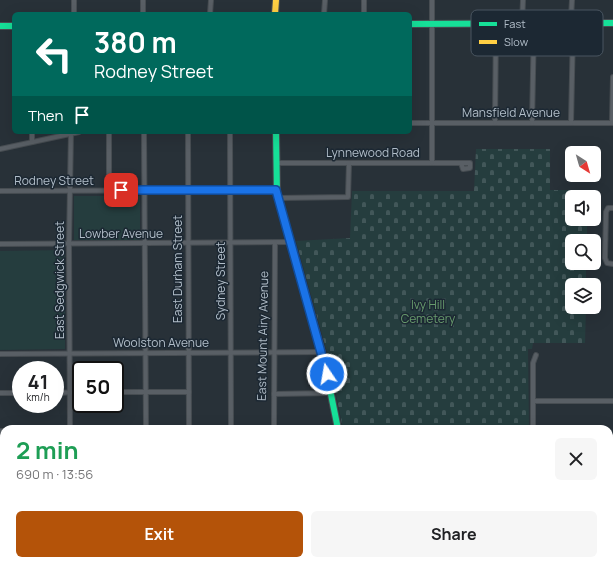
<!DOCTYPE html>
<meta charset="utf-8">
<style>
body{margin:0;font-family:Manrope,sans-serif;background:#f6f6f6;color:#202124;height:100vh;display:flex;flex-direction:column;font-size:15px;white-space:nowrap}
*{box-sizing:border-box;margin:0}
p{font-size:13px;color:#757577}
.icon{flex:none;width:22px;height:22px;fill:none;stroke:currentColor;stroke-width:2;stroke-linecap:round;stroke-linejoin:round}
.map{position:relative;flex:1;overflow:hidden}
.panel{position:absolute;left:0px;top:425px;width:613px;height:140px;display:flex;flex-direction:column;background:#fff;border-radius:12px 12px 0 0;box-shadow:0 4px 16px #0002}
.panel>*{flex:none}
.guide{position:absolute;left:12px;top:12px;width:400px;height:122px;border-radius:6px;box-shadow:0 4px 16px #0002;background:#00695c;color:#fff;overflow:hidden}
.needle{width:26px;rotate:143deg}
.tools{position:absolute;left:565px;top:146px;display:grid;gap:8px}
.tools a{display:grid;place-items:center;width:36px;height:36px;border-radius:6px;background:#fff;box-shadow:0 4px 16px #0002;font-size:20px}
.speed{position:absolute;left:12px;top:361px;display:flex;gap:8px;font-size:20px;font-weight:700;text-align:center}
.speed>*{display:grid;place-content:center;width:52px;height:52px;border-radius:50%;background:#fff;box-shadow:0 4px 16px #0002;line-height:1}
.speed small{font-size:10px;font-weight:400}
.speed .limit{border:2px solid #111;border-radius:6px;background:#fff;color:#111}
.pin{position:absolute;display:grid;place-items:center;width:34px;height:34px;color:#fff;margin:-17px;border-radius:8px;box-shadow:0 2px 6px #0006}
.me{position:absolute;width:44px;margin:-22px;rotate:348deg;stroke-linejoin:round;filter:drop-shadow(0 0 3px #0008)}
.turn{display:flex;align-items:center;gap:14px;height:84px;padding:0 16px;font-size:18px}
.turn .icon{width:52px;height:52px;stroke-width:2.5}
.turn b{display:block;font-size:28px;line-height:34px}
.then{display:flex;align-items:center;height:38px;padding:0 16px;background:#0003;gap:8px;font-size:15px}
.round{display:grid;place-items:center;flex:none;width:42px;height:42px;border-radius:6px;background:#f6f6f6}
.summary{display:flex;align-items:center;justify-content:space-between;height:68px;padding:0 16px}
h1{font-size:24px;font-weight:700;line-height:30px;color:#1e9e55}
.action{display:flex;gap:8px;margin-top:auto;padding:8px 16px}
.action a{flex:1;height:46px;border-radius:6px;background:#b45309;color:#fff;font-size:16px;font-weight:700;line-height:46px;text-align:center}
.action a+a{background:#f6f6f6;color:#202124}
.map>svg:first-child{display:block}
.cemetery{fill:url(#cemetery-stones)}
.green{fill:#253d3e}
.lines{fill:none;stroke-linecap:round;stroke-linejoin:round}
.street-casing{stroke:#474d52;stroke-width:6}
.fast-casing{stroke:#474d52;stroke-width:8}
.slow-casing{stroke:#474d52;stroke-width:8}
.street{stroke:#595f65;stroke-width:4}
.fast{stroke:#16e098;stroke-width:6}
.slow{stroke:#ffcf43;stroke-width:6}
.route-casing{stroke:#114b97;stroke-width:10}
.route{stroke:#1a73e8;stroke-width:7}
.labels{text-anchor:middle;stroke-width:3;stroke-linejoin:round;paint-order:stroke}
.street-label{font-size:12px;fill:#b2bec9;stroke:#1c2833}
.park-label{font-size:12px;fill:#689c6d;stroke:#1c2833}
.key{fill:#1c2833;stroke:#495560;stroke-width:1}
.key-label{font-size:11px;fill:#b2bec9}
</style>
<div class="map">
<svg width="613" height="565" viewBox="0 0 613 565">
<defs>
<pattern id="cemetery-stones" width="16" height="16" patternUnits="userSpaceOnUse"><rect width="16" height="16" fill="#253d3e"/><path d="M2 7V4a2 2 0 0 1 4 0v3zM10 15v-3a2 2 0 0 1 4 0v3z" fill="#425759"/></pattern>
</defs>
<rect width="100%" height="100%" fill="#283138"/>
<path class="cemetery" d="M476,149H550V190H588V197H572V219H587V241H572V263H586V285H572V307H586L585,343H533L532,349H528L529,429H343L329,359L296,241L350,238L352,191H474Z"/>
<g class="green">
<rect x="74" y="196" width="66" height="44"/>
<path d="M65,250V349L0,350V251Z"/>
</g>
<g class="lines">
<g class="street-casing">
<g id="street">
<path d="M74,14V0"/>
<path d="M143,14V0"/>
<path d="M210,14L211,0"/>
<path d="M324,14L325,0"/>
<path d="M364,14V0"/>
<path d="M522,24L523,0"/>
<path d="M410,123H613"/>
<path d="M495,123L496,24"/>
<path d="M532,123L534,24"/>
<path d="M571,123L573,29L571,18L572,0"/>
<path d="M612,123L613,77"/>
<path d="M144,132L146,429"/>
<path d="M188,132L189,429"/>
<path d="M230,132L231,429"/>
<path d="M32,142V132"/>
<path d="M0,149L79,132"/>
<path d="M276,163H470V168L463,169L461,163"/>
<path d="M432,163V0"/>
<path d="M0,191L276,190"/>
<path d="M109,191V132"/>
<path d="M278,198L348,197L349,163"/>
<path d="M613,208H608L606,212L605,258L607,263L613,264"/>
<path d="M0,244L290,242"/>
<path d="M0,354L322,352"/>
<path d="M115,392H189"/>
<path d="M0,393H21"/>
<path d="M55,393L81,392"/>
<path d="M274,394L331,393"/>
<path d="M533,401H613"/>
<path d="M70,429L69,244L71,132"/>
<path d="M274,429L275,243"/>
<path d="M533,429V363L536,355"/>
<path d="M0,431H4"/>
<path d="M609,437H613"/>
<path d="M0,471H4"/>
<path d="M609,475H613"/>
<path d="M609,515H613"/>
<path d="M70,561V565"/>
<path d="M145,565V561"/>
</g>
</g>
<g class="fast-casing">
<g id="fast">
<path d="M410,24L613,23"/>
<path d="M0,26H14"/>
<path d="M276,132L277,194L324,360L338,429"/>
<path d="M162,565L468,564"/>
</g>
</g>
<g class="slow-casing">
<g id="slow">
<path d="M275,14L276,0"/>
<path d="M468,564L613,563"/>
</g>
</g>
<use href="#street" class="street"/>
<use href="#fast" class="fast"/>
<use href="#slow" class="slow"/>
</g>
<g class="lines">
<g class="route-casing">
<path id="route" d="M121,190H276L327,374"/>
</g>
<use href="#route" class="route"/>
</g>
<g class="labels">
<g class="street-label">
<text x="511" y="117">Mansfield Avenue</text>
<text x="373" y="157">Lynnewood Road</text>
<text x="54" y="185">Rodney Street</text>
<text x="121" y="238">Lowber Avenue</text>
<text transform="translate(178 269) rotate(-90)" y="4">East Durham Street</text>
<text transform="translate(60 280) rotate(-90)" y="4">East Sedgwick Street</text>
<text transform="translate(221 281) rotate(-90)" y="4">Sydney Street</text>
<text transform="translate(263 336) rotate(-89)" y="4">East Mount Airy Avenue</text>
<text x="161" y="347">Woolston Avenue</text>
</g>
<g class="park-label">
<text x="428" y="309">Ivy Hill<tspan x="428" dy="14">Cemetery</tspan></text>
</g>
</g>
<rect x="471" y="10" width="132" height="46" rx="6" class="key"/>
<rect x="479" y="22" width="18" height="4" fill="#16e098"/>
<rect x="479" y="40" width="18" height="4" fill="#ffcf43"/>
<g class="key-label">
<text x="504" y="28">Fast</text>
<text x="504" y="46">Slow</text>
</g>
</svg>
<div class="tools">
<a><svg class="needle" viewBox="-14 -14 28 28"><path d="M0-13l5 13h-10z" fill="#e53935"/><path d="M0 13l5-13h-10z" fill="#757577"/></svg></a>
<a><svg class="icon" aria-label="sound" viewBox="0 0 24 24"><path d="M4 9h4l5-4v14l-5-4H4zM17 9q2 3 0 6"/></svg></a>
<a><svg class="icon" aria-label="search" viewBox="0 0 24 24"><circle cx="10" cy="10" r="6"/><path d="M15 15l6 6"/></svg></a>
<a><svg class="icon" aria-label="layers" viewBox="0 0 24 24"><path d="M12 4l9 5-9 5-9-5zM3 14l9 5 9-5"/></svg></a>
</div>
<div class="speed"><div>41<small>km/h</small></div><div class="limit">50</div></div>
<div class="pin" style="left:121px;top:190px;background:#d93025"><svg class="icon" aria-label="arrive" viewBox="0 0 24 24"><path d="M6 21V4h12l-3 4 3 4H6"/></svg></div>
<svg class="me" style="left:327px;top:374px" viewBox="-20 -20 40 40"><circle r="17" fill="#1a73e8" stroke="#fff" stroke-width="3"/><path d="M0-11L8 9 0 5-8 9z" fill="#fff"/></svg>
<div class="guide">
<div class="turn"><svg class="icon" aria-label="left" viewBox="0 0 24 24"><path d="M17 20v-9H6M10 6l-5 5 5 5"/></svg><div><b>380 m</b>Rodney Street</div></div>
<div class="then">Then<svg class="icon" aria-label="arrive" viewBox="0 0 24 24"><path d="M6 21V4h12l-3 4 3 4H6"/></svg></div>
</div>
<section class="panel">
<div class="summary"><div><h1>2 min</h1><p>690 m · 13:56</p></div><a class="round"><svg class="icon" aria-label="close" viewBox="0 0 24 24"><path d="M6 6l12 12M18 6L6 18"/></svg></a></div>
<div class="action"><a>Exit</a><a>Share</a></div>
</section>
</div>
